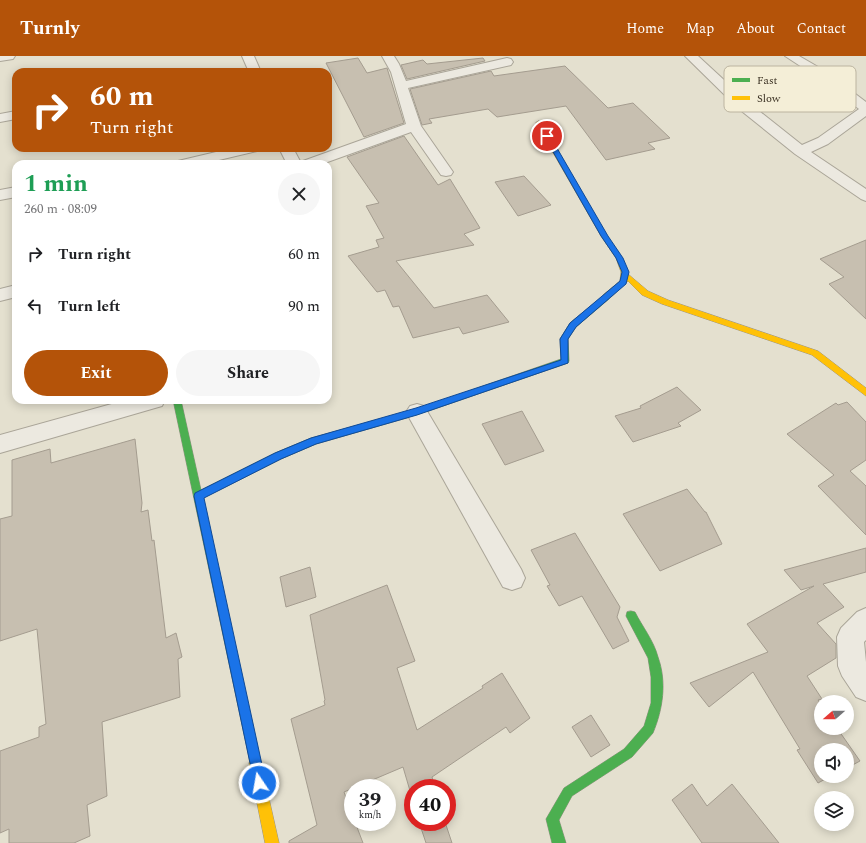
<!DOCTYPE html>
<meta charset="utf-8">
<style>
body{margin:0;font-family:Spectral,serif;background:#f6f6f6;color:#202124;height:100vh;display:flex;flex-direction:column;font-size:15px;white-space:nowrap}
*{box-sizing:border-box;margin:0}
p{font-size:13px;color:#757577}
.icon{flex:none;width:22px;height:22px;fill:none;stroke:currentColor;stroke-width:2;stroke-linecap:round;stroke-linejoin:round}
.map{position:relative;flex:1;overflow:hidden}
.panel{position:absolute;left:12px;top:104px;width:320px;height:244px;display:flex;flex-direction:column;background:#fff;border-radius:12px;box-shadow:0 2px 10px #0003}
.panel>*{flex:none}
.top-card{position:absolute;left:12px;top:12px;width:320px;height:84px;border-radius:12px;box-shadow:0 2px 10px #0003;background:#b45309;color:#fff;overflow:hidden}
.needle{width:26px;rotate:250deg}
.controls{position:absolute;left:814px;top:639px;display:grid;gap:8px}
.controls a{display:grid;place-items:center;width:40px;height:40px;border-radius:50%;background:#fff;box-shadow:0 2px 10px #0003;font-size:20px}
.speed{position:absolute;left:344px;top:723px;display:flex;gap:8px;font-size:20px;font-weight:700;text-align:center}
.speed>*{display:grid;place-content:center;width:52px;height:52px;border-radius:50%;background:#fff;box-shadow:0 2px 10px #0003;line-height:1}
.speed small{font-size:10px;font-weight:400}
.speed .limit{border:6px solid #d22;background:#fff;color:#111}
.pin{position:absolute;display:grid;place-items:center;width:34px;height:34px;color:#fff;margin:-17px;border:2px solid #fff;border-radius:50%;box-shadow:0 1px 4px #0007}
.me{position:absolute;width:44px;margin:-22px;rotate:348deg;stroke-linejoin:round;filter:drop-shadow(0 0 3px #0008)}
.turn{display:flex;align-items:center;gap:14px;height:84px;padding:0 12px;font-size:18px}
.turn .icon{width:52px;height:52px;stroke-width:2.5}
.turn b{display:block;font-size:28px;line-height:34px}
.round{display:grid;place-items:center;flex:none;width:42px;height:42px;border-radius:21px;background:#f6f6f6}
.summary{display:flex;align-items:center;justify-content:space-between;height:68px;padding:0 12px}
h1{font-size:24px;font-weight:700;line-height:30px;color:#1e9e55}
.action{display:flex;gap:8px;margin-top:auto;padding:8px 12px}
.action a{flex:1;height:46px;border-radius:24px;background:#b45309;color:#fff;font-size:16px;font-weight:700;line-height:46px;text-align:center}
.action a+a{background:#f6f6f6;color:#202124}
ul{padding:0;list-style:none}
li{display:flex;align-items:center;gap:12px;height:52px;padding:0 12px}
li div{flex:1}
li b{display:block;font-size:15px}
li em{font-style:normal}
header{display:flex;align-items:center;gap:24px;box-sizing:border-box;height:56px;padding:0 20px;background:#b45309;color:#fff}
header strong{font-size:19px}
nav{display:flex;gap:22px;margin-inline-start:auto;font-size:14px}
.map>svg:first-child{display:block}
.building{fill:#c7bfb0;stroke:#a49c8f}
.lines{fill:none;stroke-linecap:round;stroke-linejoin:round}
.street-casing{stroke:#aaa598;stroke-width:2}
.fast-casing{stroke:#999488;stroke-width:1}
.slow-casing{stroke:#999488;stroke-width:1}
.street{fill:#ece9e0;fill-rule:evenodd}
.fast{fill:#4caf50;fill-rule:evenodd}
.slow{fill:#ffc107;fill-rule:evenodd}
.route{fill:#1a73e8;stroke:#114b97}
.key{fill:#f4eed7;stroke:#bcb4a0;stroke-width:1}
.key-label{font-size:11px;fill:#382e20}
</style>
<header>
<strong>Turnly</strong>
<nav><a>Home</a><a>Map</a><a>About</a><a>Contact</a></nav>
</header>
<div class="map">
<svg width="866" height="787" viewBox="0 0 866 787">
<rect width="100%" height="100%" fill="#e4e0cf"/>
<g class="building">
<path d="M358,2L367,17L387,12L404,67L364,81L326,7Z"/>
<path d="M483,2L485,5L407,23L401,9L423,4L427,8Z"/>
<path d="M565,10L608,52L633,47L670,82L648,87L655,93L606,104L566,50L497,61L488,53L429,63L432,67L422,69L410,33L491,15L494,20Z"/>
<path d="M404,80L438,129L450,123L480,172L464,178L474,189L396,205L434,252L487,239L509,266L463,278L459,271L413,282L399,250L393,251L385,234L377,236L348,200L379,191L376,184L384,182L366,150L379,147L347,101Z"/>
<path d="M524,120L551,149L518,160L495,126Z"/>
<path d="M866,184V263L829,228L844,221L820,203Z"/>
<path d="M677,331L701,354L678,367L681,370L633,386L615,360L641,352L640,350Z"/>
<path d="M847,346L866,366V404L850,415L866,430V479L818,430L834,419L787,378L836,347L838,349Z"/>
<path d="M522,355L544,395L505,409L482,368Z"/>
<path d="M135,383L142,447L141,456L148,454L152,485L154,484L166,582L176,577L182,601L178,603L180,641L102,666L107,740L87,749L90,780L74,787H9V773L0,777V695L39,681V671L46,668L37,573L0,585V463L12,460V404L50,393L51,407Z"/>
<path d="M687,433L705,456H706L722,488L660,515L623,458Z"/>
<path d="M575,477L620,551L617,561L629,585L613,593L582,540L559,550L547,530L550,529L531,494Z"/>
<path d="M866,492V516L823,528L844,551L817,567L836,588V602L807,620L822,643L818,644L821,648V672H837L860,705L847,712V694H821V720H831L818,727L797,694L800,693L753,616L709,651L690,627L768,596L747,568L814,530L801,534L784,514Z"/>
<path d="M310,511L316,541L286,551L280,521Z"/>
<path d="M387,529L415,605L397,612L417,674L483,632L482,630L502,617L530,662L510,677L506,671L432,721L435,732H413V745L403,711L344,736L353,761V766H355L363,787H289V785L317,769L291,663L325,649L324,645L325,644L310,559Z"/>
<path d="M591,659L610,689L591,701L572,671Z"/>
<path d="M692,728L707,750L732,728L779,787H702L672,744Z"/>
<path d="M419,766H445L452,787H426Z"/>
</g>
<g class="lines">
<g class="street-casing">
<g id="street">
<path d="M0,0H15L13,3L0,5Z"/>
<path d="M242,0H254L261,16H249Z"/>
<path d="M382,0H394L399,8L406,25L507,2L511,3L513,6L511,9L408,32L421,70L453,116L451,119L446,120L441,119L411,76L322,108H287L279,92H293L301,107L303,105L406,68L391,16Z"/>
<path d="M685,0H698L749,47L802,89L818,82L859,53L817,21L785,0H799L825,15L866,46V60L828,88L811,96L866,133V145L861,143L795,98L739,53Z"/>
<path d="M16,55V63L0,66V58Z"/>
<path d="M233,92H259L257,95L202,108H176L178,105Z"/>
<path d="M16,131V141L0,144V134Z"/>
<path d="M16,229V241L0,245V233Z"/>
<path d="M126,344H165L162,350L155,352L0,397V379Z"/>
<path d="M417,348L424,350L521,513L525,522L521,531L512,534L503,531L406,356L410,350Z"/>
<path d="M866,552V584L864,586L866,606V645L856,641L842,620L838,610L837,581L841,572L857,556Z"/>
</g>
</g>
<g class="fast-casing">
<g id="fast">
<path d="M606,238L609,239V243L576,271L568,283L569,305L568,307L417,359L316,388L281,403L203,442L261,707L259,711L255,713L251,711L173,344H181L201,434L275,397L311,382L417,353L561,303L560,283L570,267Z"/>
<path d="M631,555L635,556C642,570 654,585 658,601C667,626 663,653 653,677L632,701L572,740L559,764L566,787H552L546,763L564,732L624,693L644,670L651,647V621L648,602L626,560L627,556Z"/>
</g>
</g>
<g class="slow-casing">
<g id="slow">
<path d="M539,65L542,67L607,180L622,202L628,218L648,235L668,244L818,295L866,332V340L812,299L662,248L642,239L628,225L609,243H603V239L620,225L621,216L616,202L601,180L536,67Z"/>
<path d="M255,701L259,703L261,707L279,787H265L249,707L251,703Z"/>
</g>
</g>
<use href="#street" class="street"/>
<use href="#fast" class="fast"/>
<use href="#slow" class="slow"/>
</g>
<path class="route" d="M545,79L550,80L608,180L623,202L629,216L626,228L576,271L568,283V307L417,359L316,388L281,403L204,442L266,727L264,731L259,733L255,731L194,440L195,437L275,397L311,382L416,352L561,304L560,283L570,267L620,225L622,216L616,202L601,180L544,80Z"/>
<rect x="724" y="10" width="132" height="46" rx="6" class="key"/>
<rect x="732" y="22" width="18" height="4" fill="#4caf50"/>
<rect x="732" y="40" width="18" height="4" fill="#ffc107"/>
<g class="key-label">
<text x="757" y="28">Fast</text>
<text x="757" y="46">Slow</text>
</g>
</svg>
<div class="controls">
<a><svg class="needle" viewBox="-14 -14 28 28"><path d="M0-13l5 13h-10z" fill="#e53935"/><path d="M0 13l5-13h-10z" fill="#757577"/></svg></a>
<a><svg class="icon" aria-label="sound" viewBox="0 0 24 24"><path d="M4 9h4l5-4v14l-5-4H4zM17 9q2 3 0 6"/></svg></a>
<a><svg class="icon" aria-label="layers" viewBox="0 0 24 24"><path d="M12 4l9 5-9 5-9-5zM3 14l9 5 9-5"/></svg></a>
</div>
<div class="speed"><div>39<small>km/h</small></div><div class="limit">40</div></div>
<div class="pin" style="left:547px;top:80px;background:#d93025"><svg class="icon" aria-label="arrive" viewBox="0 0 24 24"><path d="M6 21V4h12l-3 4 3 4H6"/></svg></div>
<svg class="me" style="left:259px;top:727px" viewBox="-20 -20 40 40"><circle r="17" fill="#1a73e8" stroke="#fff" stroke-width="3"/><path d="M0-11L8 9 0 5-8 9z" fill="#fff"/></svg>
<div class="top-card">
<div class="turn"><svg class="icon" aria-label="right" viewBox="0 0 24 24"><path d="M7 20v-9h11M14 6l5 5-5 5"/></svg><div><b>60 m</b>Turn right</div></div>
</div>
<section class="panel">
<div class="summary"><div><h1>1 min</h1><p>260 m · 08:09</p></div><a class="round"><svg class="icon" aria-label="close" viewBox="0 0 24 24"><path d="M6 6l12 12M18 6L6 18"/></svg></a></div>
<ul>
<li><svg class="icon" aria-label="right" viewBox="0 0 24 24"><path d="M7 20v-9h11M14 6l5 5-5 5"/></svg><div><b>Turn right</b></div><em>60 m</em></li>
<li><svg class="icon" aria-label="left" viewBox="0 0 24 24"><path d="M17 20v-9H6M10 6l-5 5 5 5"/></svg><div><b>Turn left</b></div><em>90 m</em></li>
</ul>
<div class="action"><a>Exit</a><a>Share</a></div>
</section>
</div>
